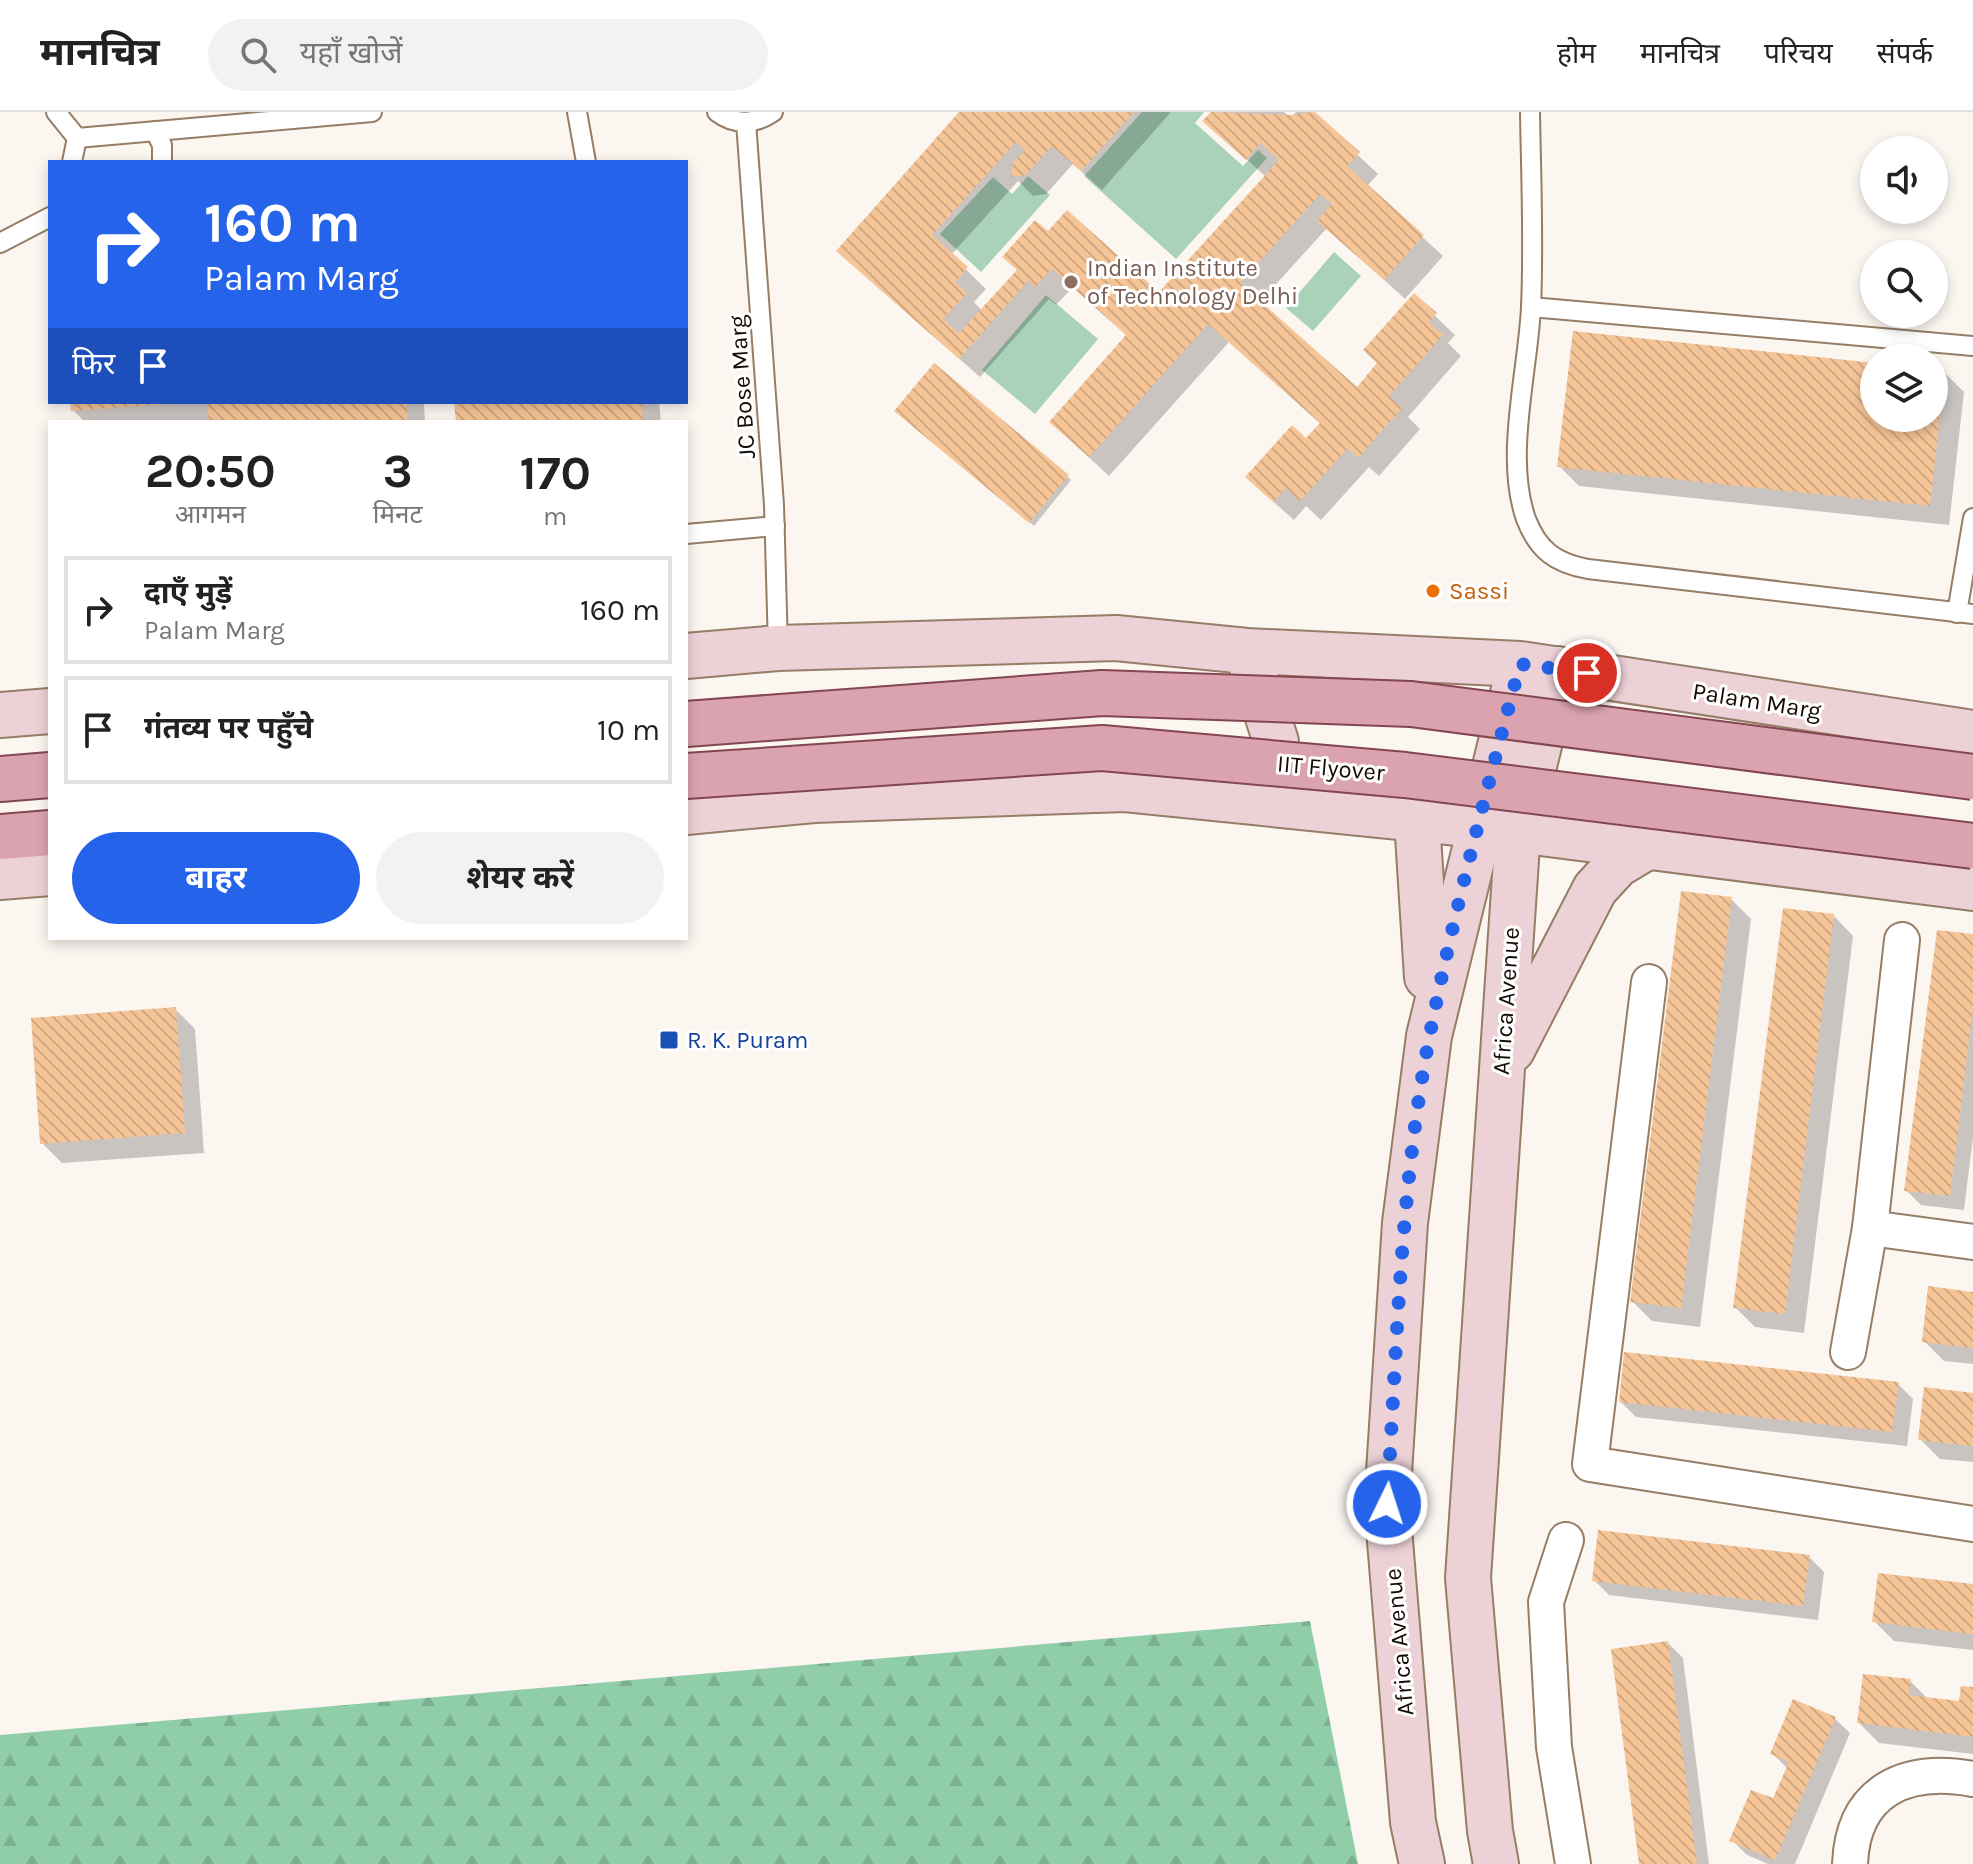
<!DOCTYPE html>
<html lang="hi">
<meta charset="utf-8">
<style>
body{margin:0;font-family:Karla,"Noto Sans Devanagari",sans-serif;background:#f2f2f2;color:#222;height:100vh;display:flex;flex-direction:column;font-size:30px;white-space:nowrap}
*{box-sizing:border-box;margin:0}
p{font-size:26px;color:#767676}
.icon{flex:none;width:44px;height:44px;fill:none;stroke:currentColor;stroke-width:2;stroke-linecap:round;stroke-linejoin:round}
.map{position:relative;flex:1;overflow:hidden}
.panel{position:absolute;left:48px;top:308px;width:640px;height:520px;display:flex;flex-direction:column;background:#fff;border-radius:0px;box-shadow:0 4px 12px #0003}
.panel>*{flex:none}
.banner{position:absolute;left:48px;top:48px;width:640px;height:244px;border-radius:0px;box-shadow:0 4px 12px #0003;background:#2563eb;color:#fff;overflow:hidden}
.fabs{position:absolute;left:1860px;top:24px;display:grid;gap:16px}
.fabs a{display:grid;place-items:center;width:88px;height:88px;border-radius:50%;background:#fff;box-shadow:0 4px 12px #0003;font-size:40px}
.pin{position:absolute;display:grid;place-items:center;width:68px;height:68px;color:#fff;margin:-34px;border:4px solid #fff;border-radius:50%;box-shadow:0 2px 8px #0007}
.me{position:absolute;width:88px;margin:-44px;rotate:4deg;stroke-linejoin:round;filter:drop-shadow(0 0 6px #0008)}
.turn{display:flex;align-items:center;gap:28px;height:168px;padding:0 24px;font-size:36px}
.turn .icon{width:104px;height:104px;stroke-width:2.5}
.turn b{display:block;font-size:56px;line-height:68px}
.then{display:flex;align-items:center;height:76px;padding:0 24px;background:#0003;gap:16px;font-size:30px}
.eta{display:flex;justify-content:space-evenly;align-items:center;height:136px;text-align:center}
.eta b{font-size:48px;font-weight:700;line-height:56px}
.action{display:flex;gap:16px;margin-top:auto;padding:16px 24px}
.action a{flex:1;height:92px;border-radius:48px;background:#2563eb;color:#fff;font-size:32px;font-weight:700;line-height:92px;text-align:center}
.action a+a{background:#f2f2f2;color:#222}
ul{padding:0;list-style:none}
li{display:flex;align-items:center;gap:24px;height:108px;margin:0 16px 12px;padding:0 8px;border:4px solid #e0e0e0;border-radius:0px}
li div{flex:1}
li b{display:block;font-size:30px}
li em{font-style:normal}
header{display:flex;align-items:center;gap:48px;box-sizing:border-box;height:112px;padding:0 40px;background:#fff;border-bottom:2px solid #e0e0e0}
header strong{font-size:38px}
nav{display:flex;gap:44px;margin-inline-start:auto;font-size:28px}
.search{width:560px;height:72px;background:#f2f2f2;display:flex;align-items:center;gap:20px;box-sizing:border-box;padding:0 28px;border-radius:44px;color:#767676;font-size:30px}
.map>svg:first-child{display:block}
.grass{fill:#a9d2b9}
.forest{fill:url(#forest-firs)}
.shadow{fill:#0003}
.building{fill:url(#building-back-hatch)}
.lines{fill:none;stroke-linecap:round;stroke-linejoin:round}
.service-casing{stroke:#967d65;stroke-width:22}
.minor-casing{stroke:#967d65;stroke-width:38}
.secondary-casing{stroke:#967d65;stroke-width:48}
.primary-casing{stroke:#844650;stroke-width:48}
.service{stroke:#fff;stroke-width:18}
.minor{stroke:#fff;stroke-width:34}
.secondary{stroke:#ecd1d7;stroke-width:44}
.primary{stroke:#daa3af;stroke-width:44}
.primary-bridge-casing{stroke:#844650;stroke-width:48;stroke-linecap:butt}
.primary-bridge{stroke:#daa3af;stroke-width:44}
.route{stroke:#2563eb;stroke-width:14;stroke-dasharray:0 25.2}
.education-dot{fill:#8d6e63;stroke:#fff;stroke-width:3}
.food-dot{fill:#e8710a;stroke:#fff;stroke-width:3}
.transit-dot{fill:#1a4fb4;stroke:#fff;stroke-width:3}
.labels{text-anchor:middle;stroke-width:6;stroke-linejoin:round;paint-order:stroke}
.education-label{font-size:24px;fill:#785e54;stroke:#fff;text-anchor:start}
.street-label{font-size:24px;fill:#140b04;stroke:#fff}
.food-label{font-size:24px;fill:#c56008;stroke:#fff;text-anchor:start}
.transit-label{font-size:24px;fill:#164399;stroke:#fff;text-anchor:start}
</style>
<header>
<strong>मानचित्र</strong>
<div class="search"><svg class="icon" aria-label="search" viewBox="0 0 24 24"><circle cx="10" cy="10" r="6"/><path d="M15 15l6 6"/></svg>यहाँ खोजें</div>
<nav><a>होम</a><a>मानचित्र</a><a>परिचय</a><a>संपर्क</a></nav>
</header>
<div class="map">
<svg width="1973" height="1752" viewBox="0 0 1973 1752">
<defs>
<pattern id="forest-firs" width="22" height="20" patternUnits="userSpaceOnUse" patternTransform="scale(2)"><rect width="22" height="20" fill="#90ceaa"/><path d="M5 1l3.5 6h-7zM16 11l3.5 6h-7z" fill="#7bb091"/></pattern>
<pattern id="building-back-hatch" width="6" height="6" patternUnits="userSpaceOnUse" patternTransform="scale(2)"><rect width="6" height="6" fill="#f6c597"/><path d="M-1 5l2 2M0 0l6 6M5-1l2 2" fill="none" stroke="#d2a880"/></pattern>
</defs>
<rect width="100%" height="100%" fill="#fcf6f1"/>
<g class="grass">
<path d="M1142,0H1204L1195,11L1243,54L1258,38L1267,46L1176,147L1084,64Z"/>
<path d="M1028,64L1050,83L981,160L940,122L993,65L1012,82Z"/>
<path d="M1334,140L1361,164L1313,219L1286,196Z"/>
<path d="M1046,183L1098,227L1035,302L982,258Z"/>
</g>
<path class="forest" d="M1310,1509L1358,1752H0V1623Z"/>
<g class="shadow">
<path d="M962,0H1171L1102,78L1073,52L1046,82L1033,84L1018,69L951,143L986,177L974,190L982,199L1048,122L1159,183L1266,65L1205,9L1214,0H1284L1291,6L1296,0H1312L1378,62L1367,74L1443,144L1405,187L1327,116L1259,191L1357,277L1379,252L1414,184L1455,223L1448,231L1461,244L1408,305L1420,317L1379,364L1369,355L1321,408L1306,394L1294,408L1268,385L1321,312L1229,230L1109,364L1051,310L1128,224L1073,175L1056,193L1049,187L980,265L859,158Z"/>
<path d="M1874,253V306H1934V259L1944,260L1964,280L1949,413L1579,374L1559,354Z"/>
<path d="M72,290H441L424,291L425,310H85L73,298Z"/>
<path d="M456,290H659L661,310H458Z"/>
<path d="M901,304L1067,364L1071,368L1034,414Z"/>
<path d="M1731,787L1751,807L1700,1215L1652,1209L1632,1189Z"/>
<path d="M1834,804L1853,824L1804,1221L1755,1215L1735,1195Z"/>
<path d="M1973,824V1025L1964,1098L1921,1093L1906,1078Z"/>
<path d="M175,897L195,917L204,1041L62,1051L42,1031Z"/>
<path d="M1973,1182V1252L1944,1249L1924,1229Z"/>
<path d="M1898,1272L1913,1287L1907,1334L1636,1305L1621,1290Z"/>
<path d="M1973,1283V1350L1940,1347L1920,1327Z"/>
<path d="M1809,1445L1824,1460L1818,1508L1609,1483L1594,1468Z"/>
<path d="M1973,1474V1538L1894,1529L1874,1509Z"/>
<path d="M1668,1531L1683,1546L1709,1752H1641Z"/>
<path d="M1910,1569L1928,1587L1961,1592L1973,1577V1642L1879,1631L1859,1611Z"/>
<path d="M1835,1607L1850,1621L1795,1752H1768L1747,1743L1732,1728L1774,1689L1788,1657L1772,1641Z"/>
</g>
<g class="building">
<path d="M959,0H1134L1081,59L1052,34L1026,63L1011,65L1013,51L1025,38L1016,30L932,123L968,155L955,170L967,181L943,207L959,221L1017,158L1002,145L1035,108L1048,119L1067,98L1159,180L1279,48L1260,31L1246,48L1202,9L1211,0L1291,3L1315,0L1360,40L1347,54L1424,123L1384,168L1317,109L1332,92L1320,82L1240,171L1357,275L1377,251L1363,238L1414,181L1437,201L1429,211L1443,223L1389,284L1402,296L1358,346L1348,336L1300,389L1286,376L1273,390L1245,365L1292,313L1306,326L1320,311L1208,212L1089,345L1049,310L1126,223L1052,157L1035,175L1028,169L959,247L836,139Z"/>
<path d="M1573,219L1874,251V306H1934V257L1945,258L1930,394L1557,355Z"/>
<path d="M934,251L1069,363L1029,411L894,299Z"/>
<path d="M70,290H163V292L71,299Z"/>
<path d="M207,290H406L408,310H209Z"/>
<path d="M454,290H642L643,310H456Z"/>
<path d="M1681,779L1732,785L1681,1196L1630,1190Z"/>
<path d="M1783,796L1834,802L1785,1202L1733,1196Z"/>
<path d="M1937,818L1973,822V895L1950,1084L1904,1079Z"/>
<path d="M176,895L185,1021L40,1032L31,906Z"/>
<path d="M1928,1174L1973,1180V1236L1922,1230Z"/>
<path d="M1624,1240L1899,1270L1892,1320L1619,1290Z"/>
<path d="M1924,1275L1973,1281V1334L1918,1328Z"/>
<path d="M1598,1418L1810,1443L1803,1494L1592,1469Z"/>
<path d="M1878,1461L1973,1472V1522L1872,1510Z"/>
<path d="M1668,1529L1697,1752H1639L1611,1537Z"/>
<path d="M1863,1562L1911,1567L1909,1583L1959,1589L1961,1574L1973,1575V1625L1857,1611Z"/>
<path d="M1793,1587L1836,1605L1775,1748L1729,1729L1751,1678L1773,1686L1789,1650L1770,1642Z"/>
</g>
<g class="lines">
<g class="service-casing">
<g id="service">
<path d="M56,0L77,26L372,0"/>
<path d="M577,0L586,50"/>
<path d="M717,0C735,14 756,12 773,0"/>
<path d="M1530,0C1531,65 1534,130 1531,195C1528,260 1504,345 1526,407C1538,438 1555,451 1588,457L1973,502"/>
<path d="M746,10L774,393L778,536"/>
<path d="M155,19L162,33V50"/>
<path d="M72,50L77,26"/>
<path d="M0,131L50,105"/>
<path d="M1531,195L1973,234"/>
<path d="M686,422L775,414"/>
<path d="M1957,501L1973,406"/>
</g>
</g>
<g class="minor-casing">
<g id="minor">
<path d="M1649,870L1590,1352L1973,1412"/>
<path d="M1870,1116L1973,1130"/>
<path d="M1848,1240L1870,1116L1902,828"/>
<path d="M1566,1428L1546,1490L1554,1635L1573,1752"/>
<path d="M1850,1752C1853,1677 1907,1655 1973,1667"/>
</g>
</g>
<g class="secondary-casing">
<g id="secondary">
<path d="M686,544L778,536L1116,526L1247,539L1520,552L1973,621"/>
<path d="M0,603L50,599"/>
<path d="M1248,676L1267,665L1276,630L1251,552"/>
<path d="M686,700L814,688L1125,677L1478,713L1973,776"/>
<path d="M1417,708L1427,865"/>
<path d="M0,765L50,761"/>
<path d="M1512,938L1595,777L1617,753L1647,735"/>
<path d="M1422,1752L1413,1710L1387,1392L1405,1111L1429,924L1516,569"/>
<path d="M1496,1752L1490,1719L1468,1466L1518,718L1558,557"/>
</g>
</g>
<g class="primary-casing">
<g id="primary">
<path d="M0,667L50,663"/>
<path d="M0,725L50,721"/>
</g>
</g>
<use href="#service" class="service"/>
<use href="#minor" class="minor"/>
<use href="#secondary" class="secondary"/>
<use href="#primary" class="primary"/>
<g class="primary-bridge-casing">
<g id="primary-bridge">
<path d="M686,612L1102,581L1411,592L1973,665"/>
<path d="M686,664L1102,636L1405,663L1973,734"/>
</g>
</g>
<use href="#primary-bridge" class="primary-bridge"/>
</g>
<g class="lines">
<path class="route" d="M1387,1392C1397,1237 1400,1074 1430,922C1454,798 1488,675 1520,552L1587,561"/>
</g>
<circle class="education-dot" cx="1071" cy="170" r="8"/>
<circle class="food-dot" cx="1433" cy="479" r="8"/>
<rect class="transit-dot" x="659" y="918" width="20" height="20" rx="4"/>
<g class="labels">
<g class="education-label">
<text x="1087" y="164">Indian Institute<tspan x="1087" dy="28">of Technology Delhi</tspan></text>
</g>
<g class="street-label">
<text transform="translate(742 275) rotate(-94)" y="8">JC Bose Marg</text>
<text transform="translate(1757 589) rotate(9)" y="8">Palam Marg</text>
<text transform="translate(1331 656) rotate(5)" y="8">IIT Flyover</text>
<text transform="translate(1506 889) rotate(-86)" y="8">Africa Avenue</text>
<text transform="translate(1399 1530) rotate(-95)" y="8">Africa Avenue</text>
</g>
<g class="food-label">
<text x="1449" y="487">Sassi</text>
</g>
<g class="transit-label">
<text x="687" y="936">R. K. Puram</text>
</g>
</g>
</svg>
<div class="fabs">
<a><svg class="icon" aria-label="sound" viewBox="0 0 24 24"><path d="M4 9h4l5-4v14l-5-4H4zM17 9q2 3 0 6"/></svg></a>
<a><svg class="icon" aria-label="search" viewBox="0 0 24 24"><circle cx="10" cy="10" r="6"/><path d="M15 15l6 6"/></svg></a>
<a><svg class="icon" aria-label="layers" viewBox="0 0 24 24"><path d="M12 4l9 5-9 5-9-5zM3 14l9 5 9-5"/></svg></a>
</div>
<div class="pin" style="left:1587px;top:561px;background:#d93025"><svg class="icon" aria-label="arrive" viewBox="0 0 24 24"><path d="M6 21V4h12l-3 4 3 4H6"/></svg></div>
<svg class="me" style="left:1387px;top:1392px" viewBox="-20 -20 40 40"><circle r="17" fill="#2563eb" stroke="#fff" stroke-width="3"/><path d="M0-11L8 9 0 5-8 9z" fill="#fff"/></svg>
<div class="banner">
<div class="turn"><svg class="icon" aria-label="right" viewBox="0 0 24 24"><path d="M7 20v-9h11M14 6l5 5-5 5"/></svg><div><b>160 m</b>Palam Marg</div></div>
<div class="then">फिर<svg class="icon" aria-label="arrive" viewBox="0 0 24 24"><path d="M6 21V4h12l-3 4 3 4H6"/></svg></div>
</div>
<section class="panel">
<div class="eta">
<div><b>20:50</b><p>आगमन</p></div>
<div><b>3</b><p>मिनट</p></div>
<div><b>170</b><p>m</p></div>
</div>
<ul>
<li><svg class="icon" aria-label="right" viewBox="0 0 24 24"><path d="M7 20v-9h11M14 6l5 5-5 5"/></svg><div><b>दाएँ मुड़ें</b><p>Palam Marg</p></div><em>160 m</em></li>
<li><svg class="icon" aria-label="arrive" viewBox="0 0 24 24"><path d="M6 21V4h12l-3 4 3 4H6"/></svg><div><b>गंतव्य पर पहुँचे</b></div><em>10 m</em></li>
</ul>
<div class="action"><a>बाहर</a><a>शेयर करें</a></div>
</section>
</div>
